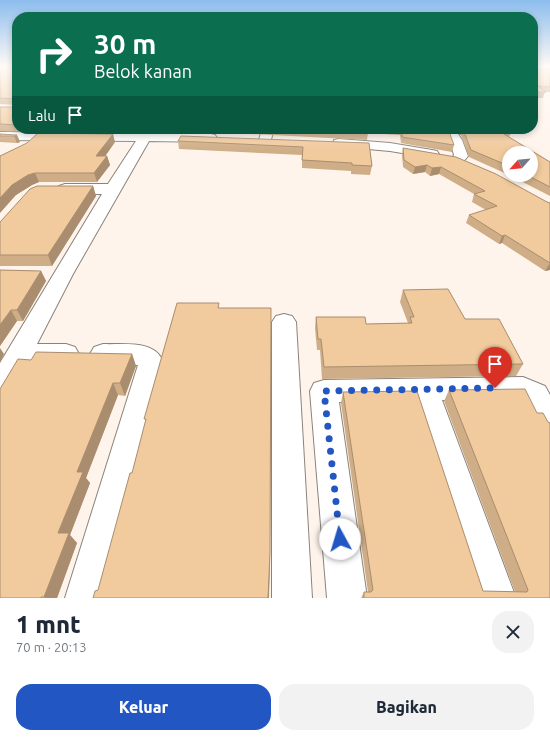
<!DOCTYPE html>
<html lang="id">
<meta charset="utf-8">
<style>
body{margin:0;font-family:Ubuntu,sans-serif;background:#f2f2f3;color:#1f2937;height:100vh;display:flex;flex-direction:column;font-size:15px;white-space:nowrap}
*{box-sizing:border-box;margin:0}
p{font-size:13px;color:#747a83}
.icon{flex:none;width:22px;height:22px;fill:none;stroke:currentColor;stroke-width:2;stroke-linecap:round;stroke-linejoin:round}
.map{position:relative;height:598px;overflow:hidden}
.side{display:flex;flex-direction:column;background:#fff;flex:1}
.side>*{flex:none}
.top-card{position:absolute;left:12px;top:12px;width:526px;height:122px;border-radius:16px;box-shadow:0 2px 6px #0003;background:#0b6e4f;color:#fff;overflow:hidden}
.needle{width:26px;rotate:243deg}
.controls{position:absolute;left:502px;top:146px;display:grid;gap:8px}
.controls a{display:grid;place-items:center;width:36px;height:36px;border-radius:50%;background:#fff;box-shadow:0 2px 6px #0003;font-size:20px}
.pin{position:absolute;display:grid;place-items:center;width:34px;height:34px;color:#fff;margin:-41px -17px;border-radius:50% 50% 50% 0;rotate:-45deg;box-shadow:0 0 4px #0007}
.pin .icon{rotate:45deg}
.me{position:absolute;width:44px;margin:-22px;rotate:354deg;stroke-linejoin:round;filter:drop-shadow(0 0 3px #0008)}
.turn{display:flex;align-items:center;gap:14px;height:84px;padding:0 16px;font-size:18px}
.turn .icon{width:52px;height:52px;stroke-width:2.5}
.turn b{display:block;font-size:28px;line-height:34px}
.then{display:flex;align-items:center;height:38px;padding:0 16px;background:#0003;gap:8px;font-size:15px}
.round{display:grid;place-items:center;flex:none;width:42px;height:42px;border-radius:16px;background:#f2f2f3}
.head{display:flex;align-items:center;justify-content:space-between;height:68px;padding:0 16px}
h1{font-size:24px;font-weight:800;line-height:30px}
.action{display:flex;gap:8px;margin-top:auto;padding:8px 16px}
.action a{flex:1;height:46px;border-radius:16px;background:#2156c3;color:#fff;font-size:16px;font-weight:800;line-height:46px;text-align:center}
.action a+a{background:#f2f2f3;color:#1f2937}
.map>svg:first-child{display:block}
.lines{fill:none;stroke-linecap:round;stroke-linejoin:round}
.minor-casing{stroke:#8b837b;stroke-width:2}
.minor{fill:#fff;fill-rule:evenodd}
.wall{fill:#cfae87}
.shaded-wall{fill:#a98d6e}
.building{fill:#f1ca9d;stroke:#a98d6e}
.route{stroke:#2156c3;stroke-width:7;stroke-dasharray:0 12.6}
</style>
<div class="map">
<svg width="550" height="598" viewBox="0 0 550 598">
<rect width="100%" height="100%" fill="#fef4ec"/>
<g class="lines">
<g class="minor-casing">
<g id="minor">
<path d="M262,129H274L270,143H260L259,140Z"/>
<path d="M448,129H479L477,132L458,134L462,140L468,156C464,162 460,164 453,162L451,159L454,155L450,140L445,133Z"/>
<path d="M0,132L211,134L215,135L217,138L215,141L211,142L149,141L73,274L37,344H66L75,347L79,354L75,361L66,364L27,363L10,394L0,397V363L102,194H65L59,192L57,189L59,186L65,184H108L136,141L0,140Z"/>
<path d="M339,139L390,143L432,150L437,151L439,154L437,157L432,158L390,151L334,146L333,143L334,140Z"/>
<path d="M284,314L292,316L296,322L312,598H272V322L276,316Z"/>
<path d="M103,344C124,345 158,339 164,365L105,598H65L138,365L103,364L94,361L90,354L94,347Z"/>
<path d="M523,377L545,386L550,395V436L540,432L525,402L520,399L442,400L516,598H476L414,401L339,402L367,598H327L310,391L314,383L324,380Z"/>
</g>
</g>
<use href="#minor" class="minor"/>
</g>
<g class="wall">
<path d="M17,67V129H447L454,145L452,152L401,143L400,135L368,133L367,140L214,132L0,131V107H14L16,106V105L0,104V68Z"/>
<path d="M533,67L535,69H550V92H545L543,98H533Z"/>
<path d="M462,129L511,133L509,137L550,162V196L509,175H531L509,153V175L469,157L461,135Z"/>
<path d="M0,134L17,135L20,142L17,143L0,142Z"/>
<path d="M178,141L369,143L372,166L370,175L351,174V171L302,168V155L179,149Z"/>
<path d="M115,142L105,156H107L110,165L97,182H39L32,185L16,195L0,156Z"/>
<path d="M403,148L547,202L550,203V270L545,271L502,243L499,244L466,223L469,215L486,210L472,202L474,194L439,174L430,176L425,172L413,174L403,167L402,155Z"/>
<path d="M93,186L96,196L52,266H0V222Z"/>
<path d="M0,270L41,271L46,281L23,321H17L0,346Z"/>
<path d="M403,290L465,319L523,364L516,376L322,379L320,350H317L315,328L316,317L366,324L408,323L400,302Z"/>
<path d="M132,354L136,366L125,396L118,395L86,478L90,483L70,535L77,543L57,598H0L31,360Z"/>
<path d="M449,390L550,598H361L364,592H368L341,403L343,392L483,591L515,592L444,401Z"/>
</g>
<g class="shaded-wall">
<path d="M113,134L115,142L99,165L96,156Z"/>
<path d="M17,135L20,142L17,143L14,136Z"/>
<path d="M107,156L110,165L97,182L94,173Z"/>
<path d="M427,165L425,172L413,174L415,167Z"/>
<path d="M441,167L439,174L430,176L432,168Z"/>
<path d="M35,173L39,182L32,185L16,195L0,213V198L12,185L28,175Z"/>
<path d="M93,186L96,196L52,266L48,255Z"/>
<path d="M505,235L502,243L499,244L502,236Z"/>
<path d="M550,263V270L545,271Z"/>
<path d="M41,271L46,281L23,321L17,310Z"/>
<path d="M271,308L270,562L269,598H268Z"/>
<path d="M11,310L17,321L0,346V325Z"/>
<path d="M0,348L4,354L0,362Z"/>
<path d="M132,354L136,366L125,396L120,383Z"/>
<path d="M113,383L118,395L86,478L90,483L70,535L77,543L57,598H45L44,597L58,533L77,472Z"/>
</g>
<g class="building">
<path d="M3,67H17V125L0,124V107H14L16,106V99L0,98V68Z"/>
<path d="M533,67L535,69H550V87L538,86L546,92H533Z"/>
<path d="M281,129H367L368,133Z"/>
<path d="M402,129H447L450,134L454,145L402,137Z"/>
<path d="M463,129H505L511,133L504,134L550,162V187L527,175H531V153H509V166L471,150Z"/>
<path d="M38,133L113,134L96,156H107L94,173H35L28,175L12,185L0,198V156L27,143Z"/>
<path d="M0,134L17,135L14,136H0Z"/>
<path d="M181,136L369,143L372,166L352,165V163L302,160L303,147L178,141Z"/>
<path d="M403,148L456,157L496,174L547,202L550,203V263L505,235L502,236L469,215L497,206L474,194L485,191L441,167L432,168L427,165L415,167L404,160Z"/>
<path d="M37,186H93L48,255H0V222L1,221L30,189Z"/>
<path d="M0,270L41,271L17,310H11L0,325Z"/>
<path d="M448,289L465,319H499L523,364L324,367L321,339H318L316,317H365L366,324L412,323L410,317H414L403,290Z"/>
<path d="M177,303H219L218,308H271L270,553L268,598H93L95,591L98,590L130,473H132L146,419H144Z"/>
<path d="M36,352L132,354L120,383H113L77,472H83L58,533H69L44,597H41V598H0V389L18,359L31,360Z"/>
<path d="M525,389L537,413H543L548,422L550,423V598H364V592H371L373,590L343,392L417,391L483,591L527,592L528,590L449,390Z"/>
</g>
<linearGradient id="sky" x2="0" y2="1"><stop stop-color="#8cbded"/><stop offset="0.44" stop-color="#fffaf6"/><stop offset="1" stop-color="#fffaf6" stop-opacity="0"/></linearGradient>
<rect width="550" height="151" fill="url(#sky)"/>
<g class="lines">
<path class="route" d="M340,539L324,391L495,388"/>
</g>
</svg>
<div class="controls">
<a><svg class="needle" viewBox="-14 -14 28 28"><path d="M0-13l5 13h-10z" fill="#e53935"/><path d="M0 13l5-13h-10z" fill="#747a83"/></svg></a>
</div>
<div class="pin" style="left:495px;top:388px;background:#d93025"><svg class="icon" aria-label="arrive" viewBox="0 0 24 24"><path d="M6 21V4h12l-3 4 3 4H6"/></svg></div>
<svg class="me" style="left:340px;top:539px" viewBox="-20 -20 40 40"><circle r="19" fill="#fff"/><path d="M0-13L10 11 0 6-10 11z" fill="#2156c3"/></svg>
<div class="top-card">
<div class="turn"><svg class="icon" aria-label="right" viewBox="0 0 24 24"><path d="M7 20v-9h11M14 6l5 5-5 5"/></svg><div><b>30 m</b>Belok kanan</div></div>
<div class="then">Lalu<svg class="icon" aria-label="arrive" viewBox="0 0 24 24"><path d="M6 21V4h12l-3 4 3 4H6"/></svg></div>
</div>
</div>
<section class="side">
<div class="head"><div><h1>1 mnt</h1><p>70 m · 20:13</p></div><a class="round"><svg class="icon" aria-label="close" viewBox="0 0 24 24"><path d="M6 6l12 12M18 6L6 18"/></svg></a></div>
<div class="action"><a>Keluar</a><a>Bagikan</a></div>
</section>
